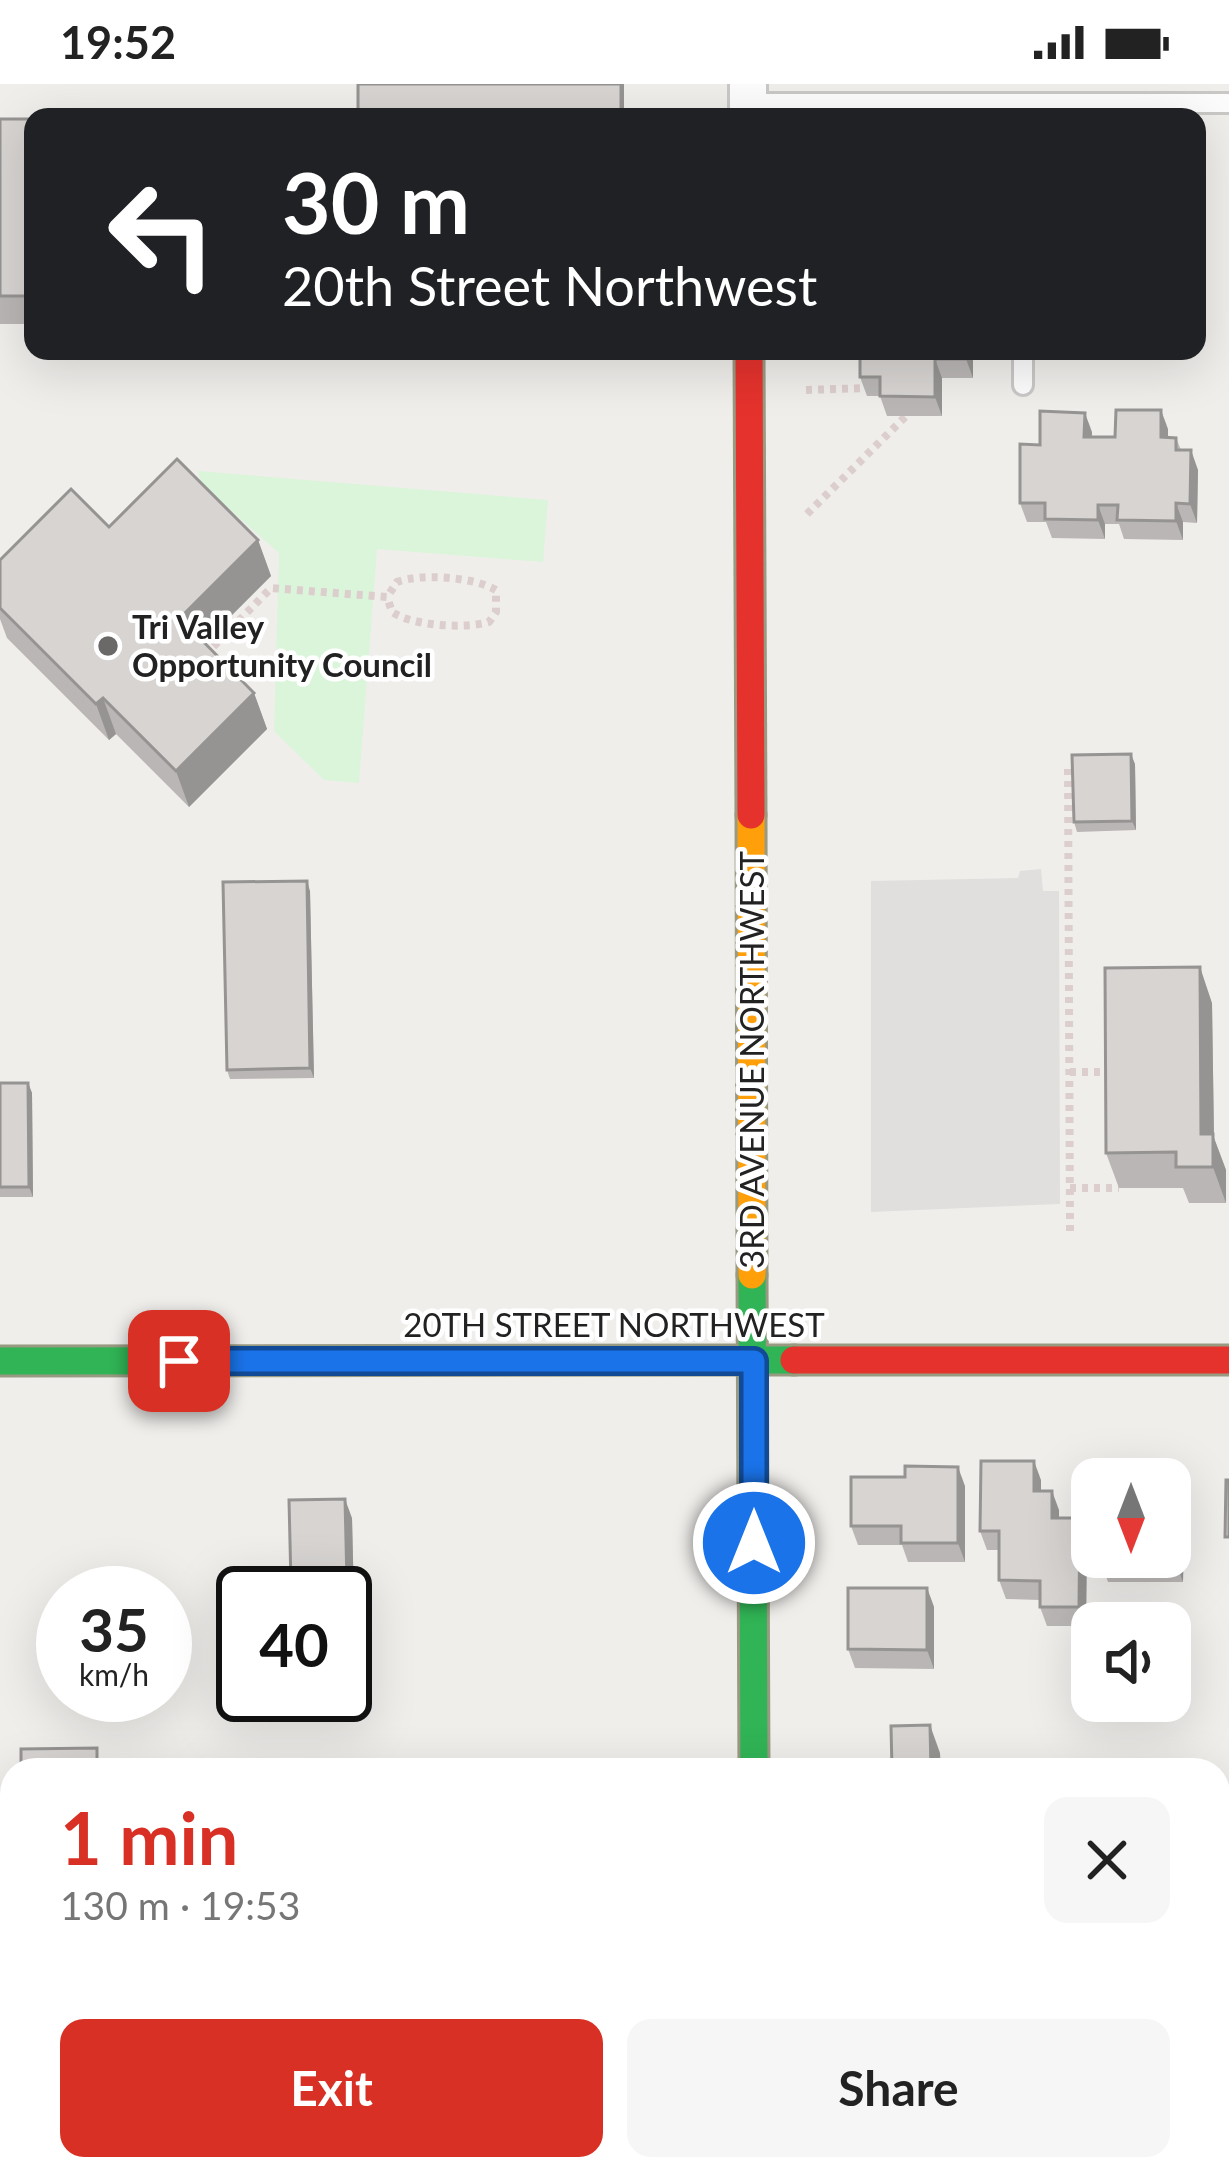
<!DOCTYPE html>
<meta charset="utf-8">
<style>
body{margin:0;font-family:Lato,sans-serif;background:#f6f6f6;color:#222;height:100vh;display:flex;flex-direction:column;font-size:45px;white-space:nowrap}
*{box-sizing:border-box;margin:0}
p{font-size:39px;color:#767676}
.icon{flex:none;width:66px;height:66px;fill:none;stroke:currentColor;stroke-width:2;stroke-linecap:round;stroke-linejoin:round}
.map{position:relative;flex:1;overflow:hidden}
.panel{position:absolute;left:0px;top:1674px;width:1230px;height:423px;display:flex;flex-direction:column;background:#fff;border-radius:36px 36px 0 0;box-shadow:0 12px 48px #0002}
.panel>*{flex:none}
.hud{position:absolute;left:24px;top:24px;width:1182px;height:252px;border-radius:24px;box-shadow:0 12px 48px #0002;background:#202124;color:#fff;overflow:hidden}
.needle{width:78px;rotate:180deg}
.tools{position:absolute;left:1071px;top:1374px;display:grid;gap:24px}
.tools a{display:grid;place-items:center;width:120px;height:120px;border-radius:24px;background:#fff;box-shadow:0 12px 48px #0002;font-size:60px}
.speed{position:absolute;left:36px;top:1482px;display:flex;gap:24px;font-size:60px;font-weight:700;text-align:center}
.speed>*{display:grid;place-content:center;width:156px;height:156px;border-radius:50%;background:#fff;box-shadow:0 12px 48px #0002;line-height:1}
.speed small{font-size:30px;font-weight:400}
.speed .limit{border:6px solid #111;border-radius:18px;background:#fff;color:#111}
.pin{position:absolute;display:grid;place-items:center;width:102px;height:102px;color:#fff;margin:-51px;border-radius:24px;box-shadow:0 6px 18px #0006}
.me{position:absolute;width:132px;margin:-66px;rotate:0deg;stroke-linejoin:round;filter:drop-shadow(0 0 9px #0008)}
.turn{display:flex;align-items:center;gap:42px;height:252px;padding:0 60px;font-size:54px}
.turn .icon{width:156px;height:156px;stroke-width:2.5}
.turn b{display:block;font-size:84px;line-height:102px}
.round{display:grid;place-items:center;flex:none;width:126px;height:126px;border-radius:24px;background:#f6f6f6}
.overview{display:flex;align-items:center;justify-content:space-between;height:204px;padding:0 60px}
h1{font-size:72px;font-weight:700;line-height:90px;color:#d93025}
.action{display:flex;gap:24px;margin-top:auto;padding:24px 60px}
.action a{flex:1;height:138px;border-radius:24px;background:#d93025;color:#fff;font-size:48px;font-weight:700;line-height:138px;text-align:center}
.action a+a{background:#f6f6f6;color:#222}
.status{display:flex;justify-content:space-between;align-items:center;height:84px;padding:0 60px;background:#fff;direction:ltr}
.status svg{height:33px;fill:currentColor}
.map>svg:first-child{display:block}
.park{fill:#daf5da}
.parking{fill:#e0dfde}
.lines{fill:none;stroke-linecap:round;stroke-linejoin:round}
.lane-casing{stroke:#c9c8c7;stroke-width:24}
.street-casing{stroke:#c9c8c7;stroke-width:42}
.fast-casing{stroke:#999a82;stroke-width:33}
.slow-casing{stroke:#999a82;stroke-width:33}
.jam-casing{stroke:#999a82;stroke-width:33}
.path{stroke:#dccecd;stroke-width:8;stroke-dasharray:6 6;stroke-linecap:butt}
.lane{stroke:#fdfcfc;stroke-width:18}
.street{stroke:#fdfcfc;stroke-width:36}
.fast{stroke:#30b455;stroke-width:27}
.slow{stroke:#ff9f0a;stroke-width:27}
.jam{stroke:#e5322d;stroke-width:27}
.wall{fill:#b9b6b5}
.shaded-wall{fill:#969493}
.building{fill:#d7d4d2;stroke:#969493;stroke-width:3}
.route-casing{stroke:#114b97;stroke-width:30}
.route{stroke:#1a73e8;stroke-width:21}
.poi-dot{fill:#6a6968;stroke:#fff;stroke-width:4.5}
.labels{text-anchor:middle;stroke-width:9;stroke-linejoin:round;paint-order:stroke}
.poi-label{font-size:33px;font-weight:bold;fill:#222;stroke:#fff;text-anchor:start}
.street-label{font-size:33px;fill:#222;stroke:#fff}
</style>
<div class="status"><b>19:52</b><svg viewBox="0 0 49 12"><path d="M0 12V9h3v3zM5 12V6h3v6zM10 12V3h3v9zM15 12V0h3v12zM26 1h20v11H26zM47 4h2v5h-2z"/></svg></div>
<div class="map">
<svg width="1229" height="2096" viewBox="0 0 1229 2096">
<rect width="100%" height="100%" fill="#f0eeeb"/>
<path class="park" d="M198,387L548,416L543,478L377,465L359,699L324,696L274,647L279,469L201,400Z"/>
<path class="parking" d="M1041,785L1043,807H1059L1060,1120L871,1128V797L1018,794L1020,787Z"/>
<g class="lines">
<g class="lane-casing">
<g id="lane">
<path d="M748,19H1229"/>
<path d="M1023,267V301"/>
</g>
</g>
<g class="street-casing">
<g id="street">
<path d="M748,0V33"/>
<path d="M1218,1900H1229"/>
<path d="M756,2085V2096"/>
</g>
</g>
<g class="fast-casing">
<g id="fast">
<path d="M752,1191L754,1686"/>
<path d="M0,1277L794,1276"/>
</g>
</g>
<g class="slow-casing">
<path id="slow" d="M751,731L752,1191"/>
</g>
<g class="jam-casing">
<g id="jam">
<path d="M749,267L751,731"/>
<path d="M794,1276H1229"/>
</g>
</g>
<g class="path">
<path d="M806,306L867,304"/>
<path d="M807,430L906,332"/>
<path d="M205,571L271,504L387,513L392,528C413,542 465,545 489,538L496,528V506C474,493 421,489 397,498L387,513"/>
<path d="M1068,685L1070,1148"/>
<path d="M1070,988H1110"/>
<path d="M1070,1104H1119"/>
</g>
<use href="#lane" class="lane"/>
<use href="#street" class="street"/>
<use href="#fast" class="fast"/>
<use href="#slow" class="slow"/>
<use href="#jam" class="jam"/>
</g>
<g class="wall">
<rect x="0" y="35" width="33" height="205"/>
<path d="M973,267V294H942V332H887L880,312H867L860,293Z"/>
<path d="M1168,345V354H1176L1181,366L1198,386L1197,439L1183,438V456L1124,455L1119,440H1105V455L1052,454L1046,438H1027L1020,419L1040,361L1092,348V353H1115Z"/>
<path d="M109,443L258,456L271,492L204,559L254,609L267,645L189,723L116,650L109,656L7,554L0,535V476Z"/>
<path d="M1135,680L1136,746L1077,748L1074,738Z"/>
<path d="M310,807L314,994L230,995L227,986Z"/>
<path d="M1212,919L1214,1054L1226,1086V1119H1189L1183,1104H1119L1106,1069Z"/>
<path d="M0,999H28L32,1009L33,1113H0Z"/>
<path d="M1178,1382L1185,1402L1183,1498H1108L1101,1478L1170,1473Z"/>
<path d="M905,1393L965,1402V1478H908L902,1461H858L851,1442Z"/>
<path d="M1041,1396V1407L1059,1426V1434L1087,1453L1086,1542H1047L1040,1523V1516L1006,1515L999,1496V1466H987L980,1447Z"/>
<path d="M352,1434L354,1518H345V1509H294L291,1500Z"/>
<path d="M927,1504L934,1523V1585L855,1584L848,1565Z"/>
<rect x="1218" y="1708" width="11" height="83"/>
<rect x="0" y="1712" width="12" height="149"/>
<rect x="0" y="1889" width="12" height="148"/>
<path d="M1229,1979V2096H1185L1182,2085Z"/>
<path d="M849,2085H913V2090L851,2091Z"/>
<path d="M1050,2085H1132V2096H1054Z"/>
</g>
<g class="shaded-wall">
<rect x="621" y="0" width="3" height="33"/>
<path d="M966,267H973V294L966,275Z"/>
<path d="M935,275L942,294V332L935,313Z"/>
<path d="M1161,326L1168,345V372L1161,353Z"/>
<path d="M1085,329L1092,348L1091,372L1084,353Z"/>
<path d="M1191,366L1198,386L1197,439L1190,420Z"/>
<path d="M1176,419L1183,438V456L1176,437Z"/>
<path d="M1098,421L1105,440V455L1098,436Z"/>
<path d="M258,456L271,492L193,570L180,534Z"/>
<path d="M254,609L267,645L189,723L176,687Z"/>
<path d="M103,614L116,650L109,656L96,620Z"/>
<path d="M1131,670L1135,680L1136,746L1132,737Z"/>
<path d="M307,797L310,807L314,994L310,984Z"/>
<path d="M1200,883L1212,919L1214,1054L1226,1086V1119L1201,1050Z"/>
<path d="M28,999L32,1009L33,1113L29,1103Z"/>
<path d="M1034,1377L1041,1396V1426L1034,1407Z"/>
<path d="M1178,1382L1185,1402L1183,1498L1176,1479Z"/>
<path d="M958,1383L965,1402V1478L958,1459Z"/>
<path d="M1052,1407L1059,1426V1453L1052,1434Z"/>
<path d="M345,1415L352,1434L354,1518L347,1499Z"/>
<path d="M1080,1434L1087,1453L1086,1542L1079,1523Z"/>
<path d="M927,1504L934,1523V1585L927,1566Z"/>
<path d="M930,1641L940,1669L941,1686H931Z"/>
<path d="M1125,2085H1132V2096H1129Z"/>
</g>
<g class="building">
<rect x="358" y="0" width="263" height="33"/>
<rect x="0" y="35" width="33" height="177"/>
<path d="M860,267H966V275H935V313L880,312V293H860Z"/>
<path d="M1116,326H1161V353L1176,354V366H1191L1190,420L1176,419V437L1117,436L1118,421H1098V436L1045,435V419H1020V360L1040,361V327L1085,329L1084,353H1115Z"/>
<path d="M177,375L258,456L180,534L254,609L176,687L103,614L96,620L0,524V476L71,405L109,443Z"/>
<path d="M1131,670L1132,737L1074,738L1072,671Z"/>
<path d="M307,797L310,984L227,986L223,798Z"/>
<path d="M1200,883L1201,1050H1213V1083H1176V1068L1106,1069L1105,884Z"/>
<path d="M0,999H28L29,1103H0Z"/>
<path d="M981,1377H1034V1407H1052V1434H1080L1079,1523H1040V1497L999,1496V1447H980Z"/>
<path d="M905,1382L958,1383V1459H901V1442H851V1393H905Z"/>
<path d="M1131,1382H1178L1176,1479L1101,1478V1473H1170V1395H1131Z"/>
<path d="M1226,1396H1229V1453H1225Z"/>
<path d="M345,1415L347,1499L291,1500L289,1416Z"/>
<path d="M848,1504H927V1566L848,1565Z"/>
<path d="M930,1641L931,1686H892L891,1642Z"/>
<path d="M97,1664V1686H21V1665Z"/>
<rect x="1218" y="1708" width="11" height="55"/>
<rect x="0" y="1712" width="12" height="139"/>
<rect x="0" y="1889" width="12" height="120"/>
<path d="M1220,1979H1229V2087H1182V2085H1218V1995H1220Z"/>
<rect x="271" y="2085" width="55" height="11"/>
</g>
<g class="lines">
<g class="route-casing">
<path id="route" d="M179,1277H754V1459"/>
</g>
<use href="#route" class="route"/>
</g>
<circle class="poi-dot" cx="108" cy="562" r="12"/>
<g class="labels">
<g class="poi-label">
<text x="132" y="555">Tri Valley<tspan x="132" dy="38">Opportunity Council</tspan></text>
</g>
<g class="street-label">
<text transform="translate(752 976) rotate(-90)" y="12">3RD AVENUE NORTHWEST</text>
<text x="614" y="1253">20TH STREET NORTHWEST</text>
</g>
</g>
</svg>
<div class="tools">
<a><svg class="needle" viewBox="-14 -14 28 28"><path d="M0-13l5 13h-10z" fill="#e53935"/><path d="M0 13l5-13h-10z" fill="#767676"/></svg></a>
<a><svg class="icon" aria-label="sound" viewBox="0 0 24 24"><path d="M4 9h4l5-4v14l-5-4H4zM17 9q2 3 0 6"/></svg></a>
</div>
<div class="speed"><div>35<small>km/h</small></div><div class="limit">40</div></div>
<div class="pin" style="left:179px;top:1277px;background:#d93025"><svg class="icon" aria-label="arrive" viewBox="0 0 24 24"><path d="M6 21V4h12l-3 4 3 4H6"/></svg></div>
<svg class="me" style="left:754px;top:1459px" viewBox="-20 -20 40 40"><circle r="17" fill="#1a73e8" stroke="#fff" stroke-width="3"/><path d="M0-11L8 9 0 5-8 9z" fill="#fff"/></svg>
<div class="hud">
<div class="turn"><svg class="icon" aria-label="left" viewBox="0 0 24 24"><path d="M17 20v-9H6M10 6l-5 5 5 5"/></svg><div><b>30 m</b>20th Street Northwest</div></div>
</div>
<section class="panel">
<div class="overview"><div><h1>1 min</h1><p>130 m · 19:53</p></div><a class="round"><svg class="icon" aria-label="close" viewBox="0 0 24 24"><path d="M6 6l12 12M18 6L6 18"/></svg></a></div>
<div class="action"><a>Exit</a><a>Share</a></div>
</section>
</div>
